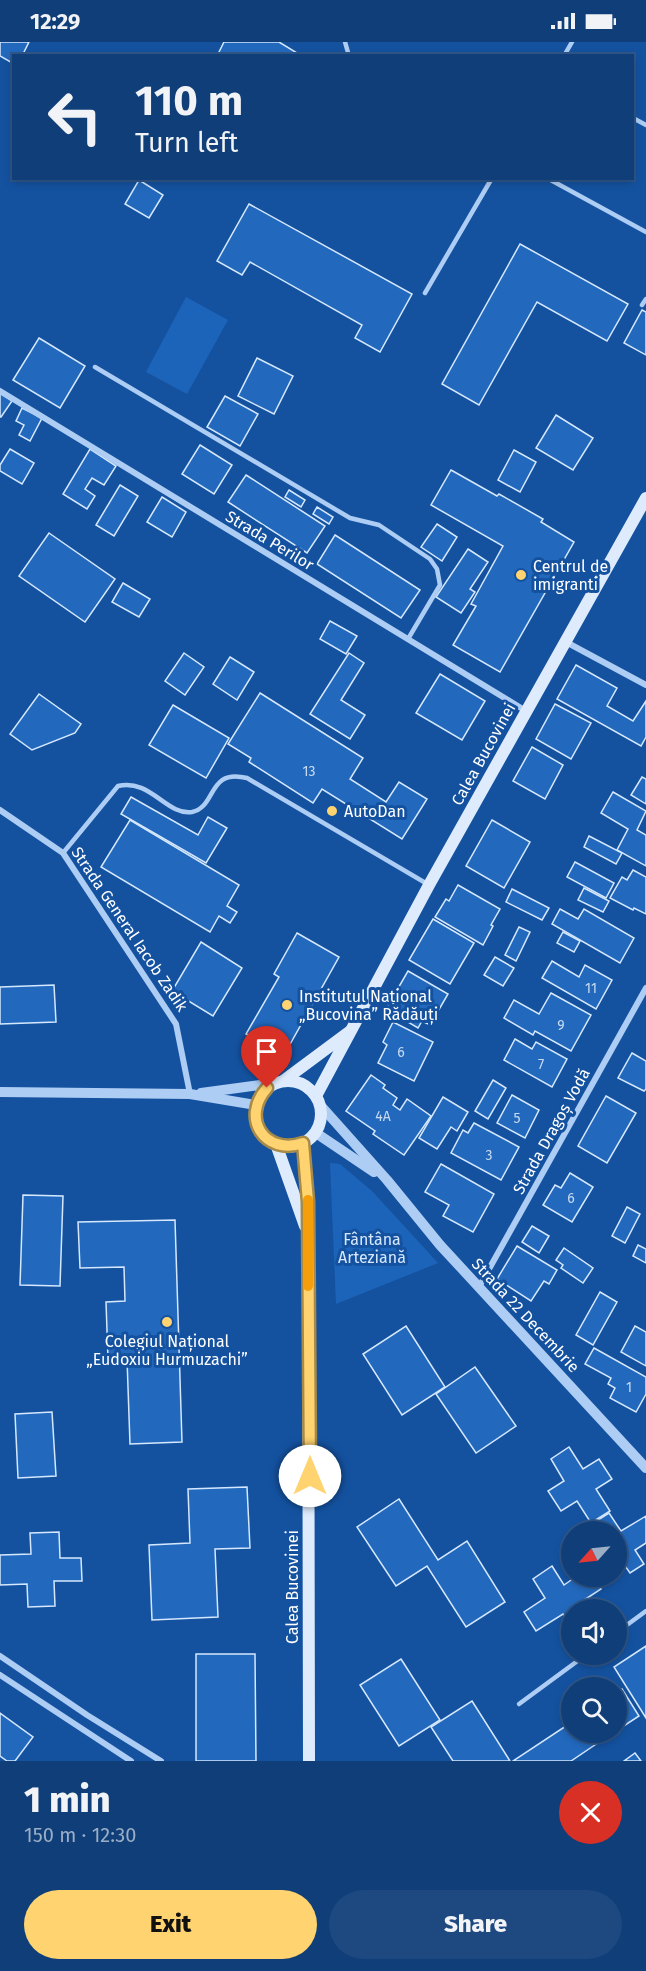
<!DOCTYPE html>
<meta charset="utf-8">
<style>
body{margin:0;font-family:"Fira Sans",sans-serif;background:#1d4980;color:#f1f3f6;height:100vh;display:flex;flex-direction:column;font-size:22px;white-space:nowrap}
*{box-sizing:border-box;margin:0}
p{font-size:20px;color:#9baec6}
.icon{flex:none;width:33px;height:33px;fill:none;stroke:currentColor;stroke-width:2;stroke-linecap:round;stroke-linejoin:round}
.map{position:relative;height:1719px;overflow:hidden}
.sheet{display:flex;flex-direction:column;background:#0f3e78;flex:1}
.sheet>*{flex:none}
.top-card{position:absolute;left:12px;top:12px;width:622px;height:126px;border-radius:0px;box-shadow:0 3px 9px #0003,0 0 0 2px #2f578a;background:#0f3e78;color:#f1f3f6;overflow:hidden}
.needle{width:39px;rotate:243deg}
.buttons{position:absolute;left:561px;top:1479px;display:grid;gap:12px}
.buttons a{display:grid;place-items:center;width:66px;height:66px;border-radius:50%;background:#0f3e78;box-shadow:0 3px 9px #0003,0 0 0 2px #2f578a;font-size:30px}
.pin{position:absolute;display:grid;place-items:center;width:51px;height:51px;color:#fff;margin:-62px -26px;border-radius:50% 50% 50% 0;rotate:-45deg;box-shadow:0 0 6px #0007}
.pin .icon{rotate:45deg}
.me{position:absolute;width:66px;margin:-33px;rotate:0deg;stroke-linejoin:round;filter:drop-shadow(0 0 4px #0008)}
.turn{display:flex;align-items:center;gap:21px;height:126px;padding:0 24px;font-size:27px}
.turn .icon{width:78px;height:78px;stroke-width:2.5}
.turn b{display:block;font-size:42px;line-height:51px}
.round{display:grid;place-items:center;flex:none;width:63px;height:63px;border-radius:32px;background:#1d4980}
.headline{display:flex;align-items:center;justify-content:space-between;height:102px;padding:0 24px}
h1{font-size:36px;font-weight:800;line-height:45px}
.button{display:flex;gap:12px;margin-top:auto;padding:12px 24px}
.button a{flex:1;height:69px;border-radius:36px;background:#ffd470;color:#111;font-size:24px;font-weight:800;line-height:69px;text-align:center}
.button a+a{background:#1d4980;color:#f1f3f6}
.status{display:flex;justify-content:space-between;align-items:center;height:42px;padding:0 30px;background:#0f3e78;direction:ltr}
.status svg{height:16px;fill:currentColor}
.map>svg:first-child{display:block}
.green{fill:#1c64b9}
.building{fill:#2269be;stroke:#d5e8fd;stroke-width:1.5}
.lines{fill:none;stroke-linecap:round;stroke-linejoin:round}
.service{stroke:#adcdf4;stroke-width:4.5}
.minor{stroke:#adcdf4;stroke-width:6}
.tertiary{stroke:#adcdf4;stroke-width:10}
.secondary{stroke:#ddebfd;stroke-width:12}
.route-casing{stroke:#a68a49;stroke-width:15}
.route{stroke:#ffd470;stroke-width:10}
.slow{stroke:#f59e0b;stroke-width:10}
.poi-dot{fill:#ffd470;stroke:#1452a0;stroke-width:2}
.labels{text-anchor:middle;stroke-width:6;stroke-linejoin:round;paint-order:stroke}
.number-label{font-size:14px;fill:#c8daef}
.street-label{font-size:16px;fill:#fff;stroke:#1452a0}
.poi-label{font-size:16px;fill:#fff;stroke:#1452a0;text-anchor:start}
.park-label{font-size:16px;fill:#d5e8fd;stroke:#1452a0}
</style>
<div class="status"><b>12:29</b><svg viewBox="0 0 49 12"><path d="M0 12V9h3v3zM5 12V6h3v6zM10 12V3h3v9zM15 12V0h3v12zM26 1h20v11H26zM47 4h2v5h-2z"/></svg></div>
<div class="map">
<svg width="646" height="1719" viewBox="0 0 646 1719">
<rect width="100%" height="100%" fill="#1452a0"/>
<g class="green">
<path d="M186,255L228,278L187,352L146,330Z"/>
<path d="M330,1121L340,1122L372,1149L438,1221L336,1262Z"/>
</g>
<g class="building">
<path d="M0,0H29L22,14H14V22L0,14Z"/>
<path d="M224,0H279L302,14H217Z"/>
<path d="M139,138L163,153L149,176L125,162Z"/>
<path d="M249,162L412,252L380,310L355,296L362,283L250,220L242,233L217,219Z"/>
<path d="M520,202L628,262L607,299L537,260L479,363L442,342Z"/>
<path d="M642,268L646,270V313L624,301Z"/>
<path d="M39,296L85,324L60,366L13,338Z"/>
<path d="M257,316L293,334L274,372L238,354Z"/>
<path d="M0,351L12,359L1,375H0Z"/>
<path d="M225,354L258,372L240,404L207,385Z"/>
<path d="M22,366L42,376L30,399L19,393L24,383L16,379Z"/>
<path d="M556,373L593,396L573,428L536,406Z"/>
<path d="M200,403L232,423L214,452L182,432Z"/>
<path d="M10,407L34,421L22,442L0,429V423Z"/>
<path d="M90,407L116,424L104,443L92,436L85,447L95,454L87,467L63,452Z"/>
<path d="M514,408L536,420L520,450L498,438Z"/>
<path d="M451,428L497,454L499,452L543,477L541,480L574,500L500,630L453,603L476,564L471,562L503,504L431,463Z"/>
<path d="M246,433L325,484L307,511L228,460Z"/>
<path d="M120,443L138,454L114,494L96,483Z"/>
<path d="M289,448L305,458L301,465L285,455Z"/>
<path d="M162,455L186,470L172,495L147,480Z"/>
<path d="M317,465L333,475L329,482L313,472Z"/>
<path d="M437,482L457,495L442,519L421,505Z"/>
<path d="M49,491L115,537L85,580L19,534Z"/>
<path d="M335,493L420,548L401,576L317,522Z"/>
<path d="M468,507L488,520L470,547L475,550L461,571L436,555Z"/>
<path d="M123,541L150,557L139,575L112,560Z"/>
<path d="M330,579L357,594L346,612L320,597Z"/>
<path d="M184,611L204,625L185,653L165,639Z"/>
<path d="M349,611L364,621L341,658L365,673L350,697L310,672Z"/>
<path d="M230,615L254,630L237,658L213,642Z"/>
<path d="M576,623L617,646L607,664L633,679L646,659V695L641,704L557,657Z"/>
<path d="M440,632L485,659L462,698L416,671Z"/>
<path d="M260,651L363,716L350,737L386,760L399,740L427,757L402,797L322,747L313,761L249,720L251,716L228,702Z"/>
<path d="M39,652L81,682L75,691L32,708L10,692Z"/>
<path d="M555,662L591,681L571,717L536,697Z"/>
<path d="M173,663L229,696L206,736L149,703Z"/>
<path d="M532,705L563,723L545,757L513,739Z"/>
<path d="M642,735L646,737V762L631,753Z"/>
<path d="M613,750L646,769L637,788L646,793V824L617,808L628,787L601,771Z"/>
<path d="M131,755L198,793L208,775L227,786L206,821L121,772Z"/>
<path d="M130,778L239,843L227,864L237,870L230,881L219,874L210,890L101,825Z"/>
<path d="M492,778L530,800L504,846L466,824Z"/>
<path d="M589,794L622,811L616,822L584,805Z"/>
<path d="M575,820L614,841L606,856L567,835Z"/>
<path d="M633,828L646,835V872L634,866L633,868L610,856L622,835L627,838Z"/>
<path d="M458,843L500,867L491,883L493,884L483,903L435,875L446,857L449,859Z"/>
<path d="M584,846L609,859L603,870L578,858Z"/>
<path d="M512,847L549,866L542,878L506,860Z"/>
<path d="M560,867L578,877L584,867L634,896L620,921L552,882Z"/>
<path d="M433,877L474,901L450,942L409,918Z"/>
<path d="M519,885L530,890L516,919L505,913Z"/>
<path d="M563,890L580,899L574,910L557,901Z"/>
<path d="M297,891L339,915L284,1013L246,992L279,935L274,932Z"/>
<path d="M201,900L242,926L213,974L172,949Z"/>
<path d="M495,915L514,926L503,944L484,933Z"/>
<path d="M552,919L579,935L585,923L612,938L596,967L542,936Z"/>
<path d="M408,929L448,952L430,983L422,979L418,986L386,967Z"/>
<path d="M54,943L56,980L0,982V945Z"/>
<path d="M551,951L591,973L571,1009L535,989L533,993L504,976L514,958L539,972Z"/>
<path d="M393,980L433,1000L414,1039L378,1021L387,1003L383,1000Z"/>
<path d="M515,997L532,1007L536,1000L567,1017L552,1045L504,1018Z"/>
<path d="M632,1011L646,1019V1047L644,1049L618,1036Z"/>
<path d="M371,1033L385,1043L383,1046L397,1056L393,1063L400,1068L407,1057L431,1074L404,1113L373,1092L375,1089L346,1069Z"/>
<path d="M493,1038L506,1046L488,1077L475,1069Z"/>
<path d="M512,1053L539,1068L525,1096L497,1081Z"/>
<path d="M606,1054L636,1071L607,1121L578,1104Z"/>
<path d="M443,1055L468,1070L457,1089L451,1085L437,1107L419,1096Z"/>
<path d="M474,1081L519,1105L501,1138L451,1111L463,1088L468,1091Z"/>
<path d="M441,1122L494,1152L473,1190L443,1174L449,1163L425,1150Z"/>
<path d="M570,1131L593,1145L572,1180L543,1163L555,1143L561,1146Z"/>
<path d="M23,1153L63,1154L60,1244L20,1243Z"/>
<path d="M627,1165L640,1172L625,1201L612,1194Z"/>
<path d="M175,1178L182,1400L130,1402L127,1317H108L106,1260L125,1259L124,1225L80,1226L78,1180Z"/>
<path d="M532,1184L549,1194L539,1211L522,1200Z"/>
<path d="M638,1203L646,1207V1221L633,1214Z"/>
<path d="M517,1204L557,1228L549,1242L544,1239L531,1259L497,1237Z"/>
<path d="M564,1206L593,1226L583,1241L561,1226L563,1223L556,1218Z"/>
<path d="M600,1250L617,1260L593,1303L576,1293Z"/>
<path d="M406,1284L445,1345L402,1373L363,1312Z"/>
<path d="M635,1284L646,1290V1324L621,1310Z"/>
<path d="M594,1306L646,1335V1352L636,1370L610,1356L615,1346L608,1342L611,1336L585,1322Z"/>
<path d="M475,1325L516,1384L476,1411L436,1352Z"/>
<path d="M52,1370L56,1434L18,1436L15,1372Z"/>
<path d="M569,1405L583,1427L599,1417L612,1437L596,1447L610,1469L591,1481L577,1459L561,1469L548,1449L564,1439L551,1417Z"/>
<path d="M247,1445L250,1506L215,1507L218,1575L152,1578L149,1503L190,1501L188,1447Z"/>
<path d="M399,1457L438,1518L467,1499L505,1560L466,1585L427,1524L396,1544L357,1485Z"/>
<path d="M609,1471L621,1489L646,1474V1501L635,1508L644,1522L630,1531L621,1518L616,1520V1490H594L590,1483Z"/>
<path d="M59,1490L60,1516H81L82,1539H54L55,1564L28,1565L27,1542L0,1543V1513L31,1512L30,1491Z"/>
<path d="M552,1524L564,1543L577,1534H593L601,1547L578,1562L581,1568H572V1584L563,1572L536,1589L524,1570L545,1556L533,1537Z"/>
<path d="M646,1604V1676L614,1625Z"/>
<path d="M196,1612H255L256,1719H196Z"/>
<path d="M401,1617L440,1678L399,1704L360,1643Z"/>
<path d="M622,1647L639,1674L616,1689V1651Z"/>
<path d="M472,1659L510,1719H453L431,1685Z"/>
<path d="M0,1671L33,1695L15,1719H7L0,1714Z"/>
<path d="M572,1680V1690H614L571,1719H513Z"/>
<path d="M635,1711L641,1719H624Z"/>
</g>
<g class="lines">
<g class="service">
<path d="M345,0L349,14"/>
<path d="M564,14L572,0"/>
<path d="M633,76L646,83"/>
<path d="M547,136L646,190"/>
<path d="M425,251L492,136"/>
<path d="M642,263L646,257"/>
<path d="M95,325L350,476L379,483L430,517L437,527L440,543L408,597"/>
<path d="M63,811L118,744C150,736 167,774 192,770C217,765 207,726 247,736L429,843"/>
<path d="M616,1591L646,1569"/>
<path d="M519,1662L587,1612"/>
</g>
<g class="minor">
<path d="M0,349L526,669"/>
<path d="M566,600L646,643"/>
<path d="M0,768L63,811L176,982L190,1052"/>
<path d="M479,1245L646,946"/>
<path d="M0,1614L87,1673L161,1719"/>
<path d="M0,1633L131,1719"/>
</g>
<g class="tertiary">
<path d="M0,1050L190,1052L256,1063"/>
<path d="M201,1051L275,1041"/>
<path d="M321,1064L387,1138L440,1203L646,1426"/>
<path d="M316,1091L374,1130"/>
</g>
<g class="secondary">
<path d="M283,1039L349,990"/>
<circle cx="288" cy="1072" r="33"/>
<path d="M316,1054L429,843L646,456"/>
<path d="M303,1101L308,1160L309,1719"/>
<path d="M276,1102L305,1184"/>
</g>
</g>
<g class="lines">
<g class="route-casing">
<path id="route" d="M267,1046C240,1076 265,1114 303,1101L308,1160L310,1434"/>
</g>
<use href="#route" class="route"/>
<path class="slow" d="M308,1158V1244"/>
</g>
<g class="poi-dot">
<circle cx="521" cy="533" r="6"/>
<circle cx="332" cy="769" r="6"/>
<circle cx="287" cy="963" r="6"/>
<circle cx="167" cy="1280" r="6"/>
</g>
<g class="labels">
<g class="number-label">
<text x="309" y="734">13</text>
<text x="591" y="951">11</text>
<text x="561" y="988">9</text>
<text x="401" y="1015">6</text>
<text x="541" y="1027">7</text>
<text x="383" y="1079">4A</text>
<text x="517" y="1081">5</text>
<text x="489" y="1118">3</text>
<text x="571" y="1161">6</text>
<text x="629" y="1350">1</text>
</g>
<g class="street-label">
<text transform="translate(270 498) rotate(31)" y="6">Strada Perilor</text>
<text transform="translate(483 712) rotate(-61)" y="6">Calea Bucovinei</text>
<text transform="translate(130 887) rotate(56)" y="6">Strada General Iacob Zadik</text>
<text transform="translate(551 1089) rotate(-61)" y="6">Strada Dragoș Vodă</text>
<text transform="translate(526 1273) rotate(47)" y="6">Strada 22 Decembrie</text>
<text transform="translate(292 1545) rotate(-90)" y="6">Calea Bucovinei</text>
</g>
<g class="poi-label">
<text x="533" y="530">Centrul de<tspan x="533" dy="18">imigranti</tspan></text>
<text x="344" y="775">AutoDan</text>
<text x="299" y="960">Institutul Național<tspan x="299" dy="18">„Bucovina” Rădăuți</tspan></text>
<text x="167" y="1305" text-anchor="middle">Colegiul Național<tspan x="167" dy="18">„Eudoxiu Hurmuzachi”</tspan></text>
</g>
<g class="park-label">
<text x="372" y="1203">Fântâna<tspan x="372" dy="18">Arteziană</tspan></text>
</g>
</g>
</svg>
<div class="buttons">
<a><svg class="needle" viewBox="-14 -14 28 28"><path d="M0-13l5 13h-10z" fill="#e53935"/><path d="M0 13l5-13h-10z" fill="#9baec6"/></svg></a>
<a><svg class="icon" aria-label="sound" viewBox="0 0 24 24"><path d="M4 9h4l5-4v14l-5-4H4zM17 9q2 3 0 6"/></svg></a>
<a><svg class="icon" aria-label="search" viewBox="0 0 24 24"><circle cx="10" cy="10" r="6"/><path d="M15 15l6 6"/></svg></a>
</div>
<div class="pin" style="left:267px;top:1046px;background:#d93025"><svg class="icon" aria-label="arrive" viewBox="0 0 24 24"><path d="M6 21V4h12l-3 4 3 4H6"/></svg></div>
<svg class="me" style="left:310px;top:1434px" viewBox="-20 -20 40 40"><circle r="19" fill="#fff"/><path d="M0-13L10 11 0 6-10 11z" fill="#ffd470"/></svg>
<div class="top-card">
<div class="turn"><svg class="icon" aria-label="left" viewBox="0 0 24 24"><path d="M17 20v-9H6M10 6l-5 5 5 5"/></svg><div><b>110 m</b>Turn left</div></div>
</div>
</div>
<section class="sheet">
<div class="headline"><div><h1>1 min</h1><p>150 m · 12:30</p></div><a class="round" style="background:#d93025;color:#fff"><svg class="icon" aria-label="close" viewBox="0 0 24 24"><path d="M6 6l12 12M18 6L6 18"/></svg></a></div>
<div class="button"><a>Exit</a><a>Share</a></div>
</section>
